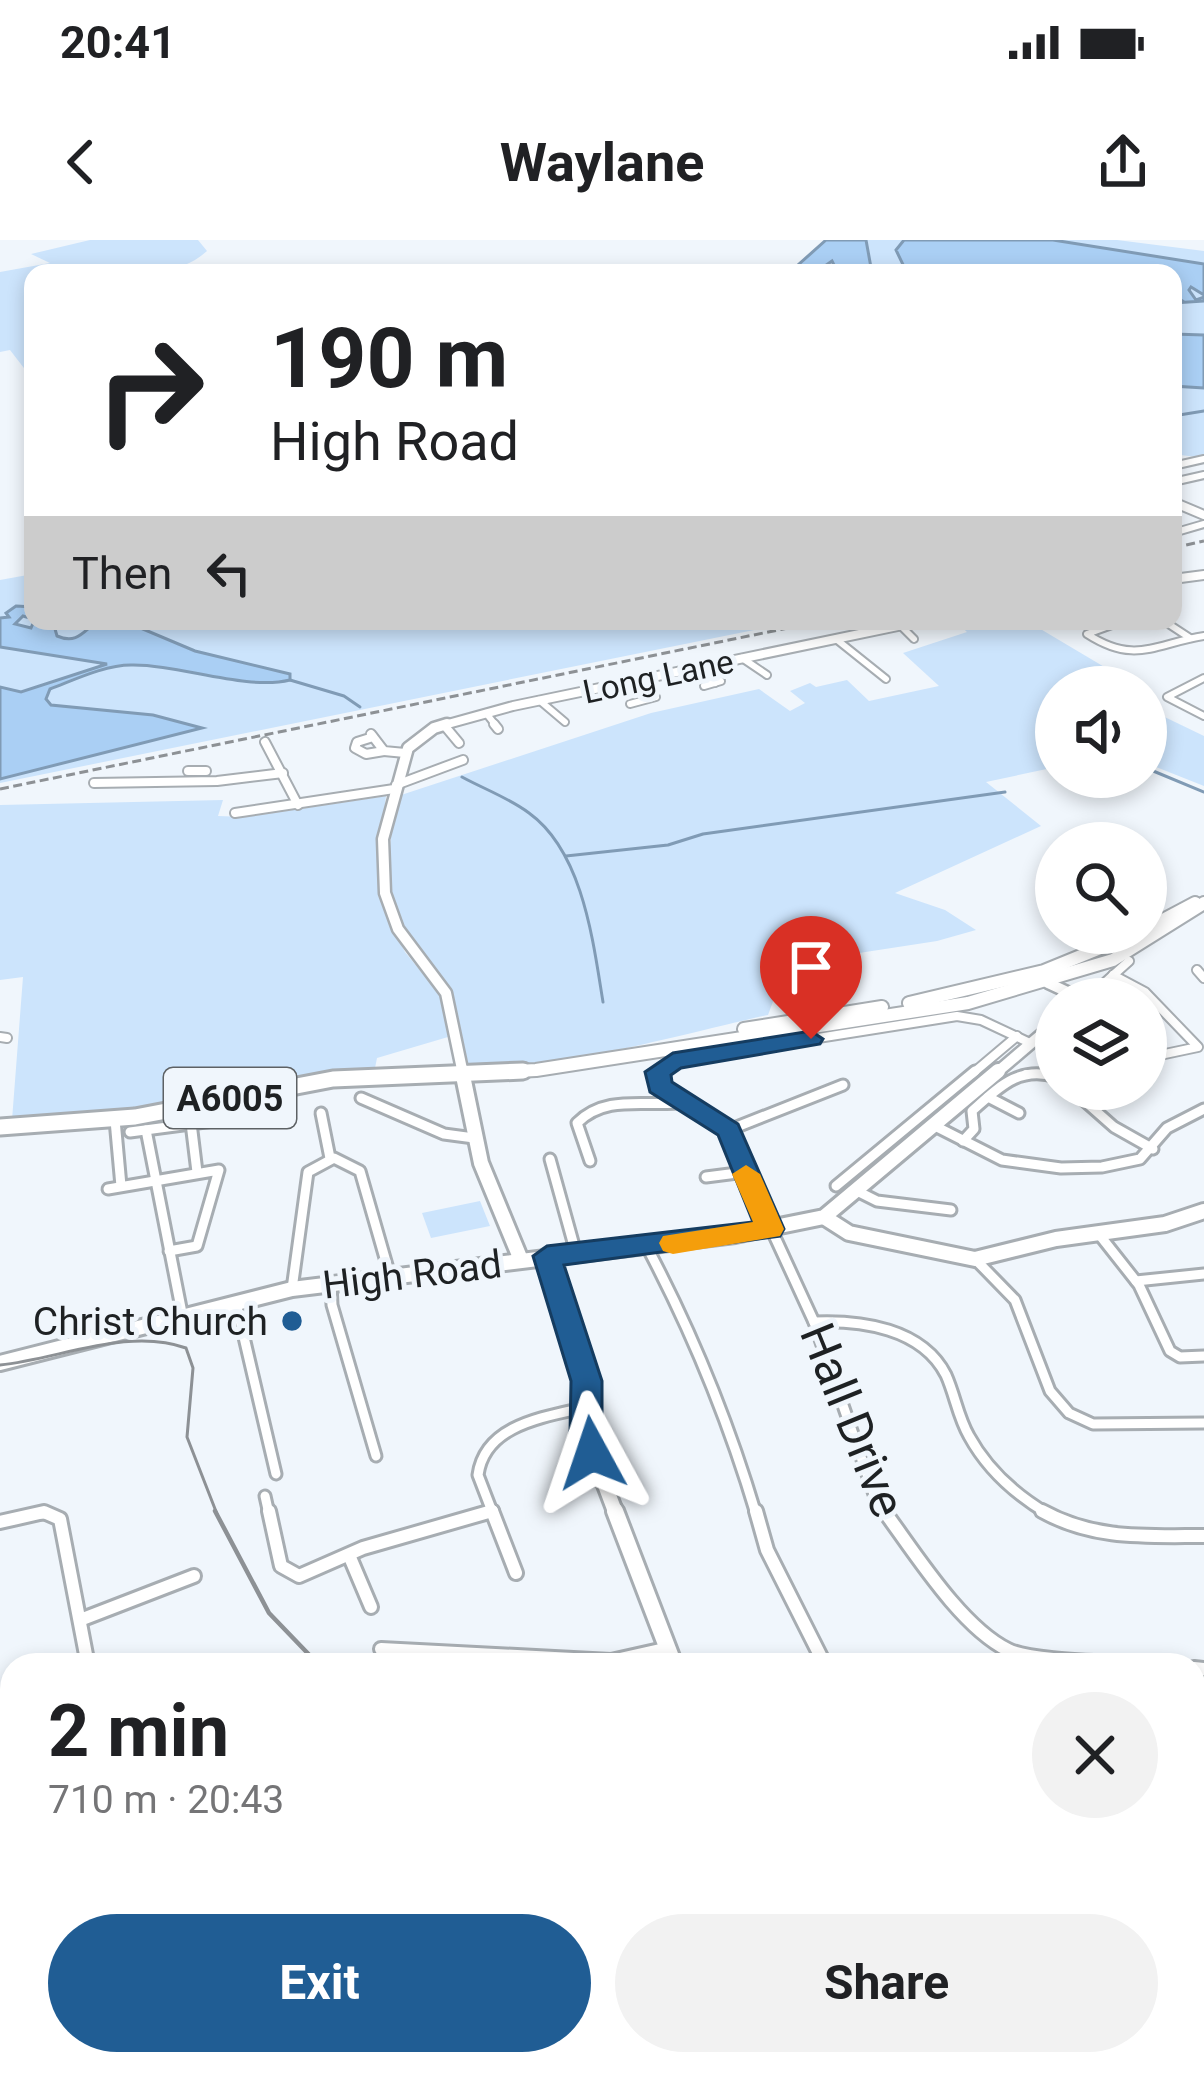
<!DOCTYPE html>
<meta charset="utf-8">
<style>
body{margin:0;font-family:Roboto,sans-serif;background:#f2f2f2;color:#202124;height:100vh;display:flex;flex-direction:column;font-size:45px;white-space:nowrap}
*{box-sizing:border-box;margin:0}
p{font-size:39px;color:#757577}
.icon{flex:none;width:66px;height:66px;fill:none;stroke:currentColor;stroke-width:2;stroke-linecap:round;stroke-linejoin:round}
.map{position:relative;flex:1;overflow:hidden}
.sheet{position:absolute;left:0px;top:1413px;width:1206px;height:423px;display:flex;flex-direction:column;background:#fff;border-radius:36px 36px 0 0;box-shadow:0 6px 18px #0003}
.sheet>*{flex:none}
.hud{position:absolute;left:24px;top:24px;width:1158px;height:366px;border-radius:24px;box-shadow:0 6px 18px #0003;background:#fff;color:#202124;overflow:hidden}
.buttons{position:absolute;left:1035px;top:426px;display:grid;gap:24px}
.buttons a{display:grid;place-items:center;width:132px;height:132px;border-radius:50%;background:#fff;box-shadow:0 6px 18px #0003;font-size:60px}
.pin{position:absolute;display:grid;place-items:center;width:102px;height:102px;color:#fff;margin:-123px -51px;border-radius:50% 50% 50% 0;rotate:-45deg;box-shadow:0 0 12px #0007}
.pin .icon{rotate:45deg}
.me{position:absolute;width:132px;margin:-66px;rotate:355deg;stroke-linejoin:round;filter:drop-shadow(0 0 9px #0008)}
.turn{display:flex;align-items:center;gap:42px;height:252px;padding:0 48px;font-size:54px}
.turn .icon{width:156px;height:156px;stroke-width:2.5}
.turn b{display:block;font-size:84px;line-height:102px}
.then{display:flex;align-items:center;height:114px;padding:0 48px;background:#0003;gap:24px;font-size:45px}
.round{display:grid;place-items:center;flex:none;width:126px;height:126px;border-radius:63px;background:#f2f2f2}
.summary{display:flex;align-items:center;justify-content:space-between;height:204px;padding:0 48px}
h1{font-size:72px;font-weight:700;line-height:90px}
.button{display:flex;gap:24px;margin-top:auto;padding:24px 48px}
.button a{flex:1;height:138px;border-radius:72px;background:#205d94;color:#fff;font-size:48px;font-weight:700;line-height:138px;text-align:center}
.button a+a{background:#f2f2f2;color:#202124}
.status{display:flex;justify-content:space-between;align-items:center;height:84px;padding:0 60px;background:#fff;direction:ltr}
.status svg{height:33px;fill:currentColor}
header{display:flex;justify-content:space-between;align-items:center;height:156px;padding:0 48px;background:#fff;font-size:54px;font-weight:700}
.map>svg:first-child{display:block}
.green{fill:#cce4fc}
.water{fill:#aacff4;stroke:#809bb5;stroke-width:3}
.lines{fill:none;stroke-linecap:round;stroke-linejoin:round}
.stream{stroke:#809bb5;stroke-width:3}
.street-far3-casing{stroke:#a7adb2;stroke-width:10}
.street-far2-casing{stroke:#a7adb2;stroke-width:12}
.street-far1-casing{stroke:#a7adb2;stroke-width:15}
.street-casing{stroke:#a7adb2;stroke-width:18}
.secondary-far3-casing{stroke:#a7adb2;stroke-width:12}
.secondary-far2-casing{stroke:#a7adb2;stroke-width:15}
.secondary-far1-casing{stroke:#a7adb2;stroke-width:20}
.secondary-casing{stroke:#a7adb2;stroke-width:22}
.primary-far1-casing{stroke:#a7adb2;stroke-width:16}
.primary-casing{stroke:#a7adb2;stroke-width:21}
.street-far3{stroke:#fff;stroke-width:6}
.street-far2{stroke:#fff;stroke-width:8}
.street-far1{stroke:#fff;stroke-width:9}
.street{stroke:#fff;stroke-width:12}
.secondary-far3{stroke:#fff;stroke-width:8}
.secondary-far2{stroke:#fff;stroke-width:10}
.secondary-far1{stroke:#fff;stroke-width:14}
.secondary{stroke:#fff;stroke-width:16}
.primary-far1{stroke:#fff;stroke-width:12}
.primary{stroke:#fff;stroke-width:15}
.tram-far1{stroke:#8d9195;stroke-width:3}
.tram{stroke:#8d9195;stroke-width:4.5}
.rail{stroke:#8d9195;stroke-width:3;stroke-dasharray:9 4.5;stroke-linecap:butt}
.route{fill:#205d94;stroke:#153c60;stroke-width:3}
.slow{fill:#f59e0b}
.poi-dot{fill:#205d94;stroke:#f0f6fc;stroke-width:4.5}
.labels{text-anchor:middle;stroke-width:10;stroke-linejoin:round;paint-order:stroke}
.far-street-label{font-size:33px;fill:#1e2123;stroke:#f0f6fc}
.shield{fill:#f0f6fc;stroke:#5d6164;stroke-width:3}
.shield-label{font-size:36px;font-weight:bold;fill:#1e2123}
.street-label{font-size:39px;fill:#1e2123;stroke:#f0f6fc}
.poi-label{font-size:39px;fill:#1e2123;stroke:#f0f6fc;text-anchor:end}
.near-street-label{font-size:48px;fill:#1e2123;stroke:#f0f6fc}
</style>
<div class="status"><b>20:41</b><svg viewBox="0 0 49 12"><path d="M0 12V9h3v3zM5 12V6h3v6zM10 12V3h3v9zM15 12V0h3v12zM26 1h20v11H26zM47 4h2v5h-2z"/></svg></div>
<header><svg class="icon" aria-label="back" viewBox="0 0 24 24"><path d="M15 5l-7 7 7 7"/></svg>Waylane<svg class="icon" aria-label="share" viewBox="0 0 24 24"><path d="M12 15V3M7 8l5-5 5 5M5 13v7h14v-7"/></svg></header>
<div class="map">
<svg width="1204" height="1834" viewBox="0 0 1204 1834">
<rect width="100%" height="100%" fill="#f0f6fc"/>
<g class="green">
<path d="M90,0H198L207,11C165,49 85,33 33,33V131L27,132L10,110L0,112V32L50,23L31,14Z"/>
<path d="M866,0H1117L1204,11V218L1173,214V33H872Z"/>
<path d="M33,334V381H798L0,543V340Z"/>
<path d="M955,381H1027L1138,447H1056V527L986,542L1041,586L895,653L945,670L976,690L937,701L794,723L781,740L768,775C710,787 515,842 468,823L453,753L395,673L388,627L395,557L651,473L759,449L790,471L805,463L790,451L810,443L816,447L847,440L869,461L939,446L903,413L967,392Z"/>
<path d="M1146,468L1204,496V546L1146,523Z"/>
<path d="M386,556L377,627L382,666L405,712L440,755L448,797L377,818L375,828L258,844L151,867L12,880L23,737L0,740V565L223,560L218,576L245,577Z"/>
<path d="M480,961L490,986L431,998L422,973Z"/>
<path d="M134,1824H702L703,1834H136Z"/>
</g>
<g class="water">
<path d="M826,0H866L872,33H838L832,21L815,33H789Z"/>
<path d="M904,0H1053L1204,24V55L1191,47L1189,50L1196,60L1204,57V61L1173,63L1184,62L1173,55V33H907L896,10Z"/>
<path d="M1173,94L1204,95V148L1173,146Z"/>
<path d="M16,366L33,367V379L23,376L15,384L31,388L34,381H66L55,389L57,396C78,405 84,390 98,381H124L195,411L290,434V440C246,451 178,424 131,425C105,425 74,440 50,449L46,459L51,465L153,475L202,488L0,539V447L21,452L107,424L0,407V378L9,377L6,373Z"/>
</g>
<g class="lines">
<g class="stream">
<path d="M1173,176L1204,171"/>
<path d="M290,440L344,456L360,467"/>
<path d="M1146,528L1204,552"/>
<path d="M462,537C484,549 509,558 529,573C583,612 593,701 603,762"/>
<path d="M566,616L668,605L703,594L1005,552"/>
</g>
<g class="street-far3-casing">
<g id="street-far3">
<path d="M1173,226L1204,219"/>
<path d="M1173,242L1204,235"/>
<path d="M1173,293L1204,284"/>
<path d="M1123,381L1087,394C1135,425 1154,404 1204,396"/>
<path d="M1164,381L1190,398"/>
<path d="M900,385L914,399"/>
<path d="M836,399L886,439"/>
<path d="M742,418L767,435"/>
<path d="M698,428L715,443"/>
<path d="M1204,438L1167,457L1204,476"/>
<path d="M704,446L721,441"/>
<path d="M539,460L565,482"/>
<path d="M630,464L656,457"/>
<path d="M486,473L497,487"/>
</g>
</g>
<g class="street-far2-casing">
<g id="street-far2">
<path d="M494,484L498,489"/>
<path d="M444,485L459,503"/>
<path d="M371,494L384,511L405,513"/>
<path d="M373,497L357,502L355,508L366,514L384,511"/>
<path d="M265,502L298,565"/>
<path d="M188,531H206"/>
<path d="M94,543L217,541L283,533"/>
<path d="M396,545L463,520"/>
<path d="M235,573L394,549"/>
<path d="M1197,730L1204,738"/>
<path d="M1113,735L1145,752L1198,807L1146,818"/>
<path d="M1090,756L1129,721"/>
<path d="M0,797L7,798"/>
<path d="M659,834L661,827L673,821L957,776L981,780L1030,803"/>
<path d="M972,834L1017,796"/>
<path d="M1026,834H1045"/>
</g>
</g>
<g class="street-far1-casing">
<g id="street-far1">
<path d="M660,831L657,841L734,897L745,932L814,1082L876,1260L887,1274"/>
<path d="M1071,849L1114,887L1153,909"/>
<path d="M988,857L1019,873"/>
<path d="M361,858L444,894L474,898"/>
<path d="M321,873L330,918"/>
<path d="M115,880L121,946"/>
<path d="M191,883L197,932"/>
<path d="M933,885L1002,920L1061,928L1102,927L1140,919L1167,888L1204,869"/>
<path d="M146,890L183,1078"/>
<path d="M729,890L843,845"/>
<path d="M130,892L213,881"/>
<path d="M963,901L974,889L972,871C998,848 1019,825 1056,837"/>
<path d="M550,919L576,1013"/>
<path d="M590,921L577,883C607,853 648,868 686,862"/>
<path d="M706,937L745,932"/>
<path d="M836,946L975,831"/>
<path d="M108,949L219,930L197,1006L169,1011"/>
<path d="M855,950L877,961L951,970"/>
<path d="M1098,993L1139,1045L1170,1111L1180,1117L1204,1116"/>
<path d="M647,1007C693,1094 728,1180 756,1274"/>
<path d="M975,1019L1015,1060L1050,1151L1069,1173L1093,1184L1204,1183"/>
<path d="M1136,1041L1204,1034"/>
<path d="M331,1045L332,1065L376,1216"/>
<path d="M292,1049L308,932L334,918L360,931L391,1039"/>
<path d="M236,1063L276,1234"/>
<path d="M814,1082C861,1080 922,1088 946,1135C955,1155 958,1177 969,1196C987,1229 1016,1255 1048,1274"/>
<path d="M265,1256L269,1274"/>
<path d="M33,1274H49"/>
<path d="M481,1274L493,1271"/>
<path d="M493,1274L478,1235C485,1184 545,1177 587,1167"/>
</g>
</g>
<g class="street-casing">
<g id="street">
<path d="M269,1271L281,1326L299,1336L363,1308L492,1271"/>
<path d="M492,1271L516,1333"/>
<path d="M756,1271L767,1310L825,1425"/>
<path d="M884,1271C915,1313 961,1387 1008,1410C1033,1422 1115,1422 1147,1425"/>
<path d="M1042,1271C1094,1300 1146,1296 1204,1296"/>
<path d="M0,1282L44,1272L60,1279L88,1425"/>
<path d="M349,1315L371,1367"/>
<path d="M80,1380L194,1336"/>
<path d="M381,1409L611,1421L669,1408"/>
<path d="M1194,1428L1204,1429"/>
<path d="M0,1647L12,1777"/>
<path d="M1194,1697L1204,1698"/>
<path d="M16,1824L17,1834"/>
</g>
</g>
<g class="secondary-far3-casing">
<g id="secondary-far3">
<path d="M1173,262L1204,275"/>
<path d="M1173,339L1204,335"/>
<path d="M437,487L513,466L922,381"/>
</g>
</g>
<g class="secondary-far2-casing">
<g id="secondary-far2">
<path d="M447,484L434,488L408,508L383,599L385,653L398,689L446,753L463,834"/>
<path d="M1048,743L1076,756"/>
<path d="M995,834L1056,782"/>
</g>
</g>
<g class="secondary-far1-casing">
<g id="secondary-far1">
<path d="M462,831L481,923L521,1020"/>
<path d="M824,977L849,993L975,1019L1056,999L1165,984L1204,971"/>
<path d="M547,1016L586,1141V1195L616,1274"/>
<path d="M0,1123L292,1049L735,995L824,977L998,831"/>
</g>
</g>
<g class="secondary-casing">
<g id="secondary">
<path d="M615,1271L674,1425"/>
<path d="M800,1824L804,1834"/>
</g>
</g>
<g class="primary-far1-casing">
<g id="primary-far1">
<path d="M1146,689L1195,663"/>
<path d="M909,763L1044,731L1137,693"/>
<path d="M744,789L882,767"/>
<path d="M455,834L536,830L968,763L1113,720L1204,663"/>
</g>
</g>
<g class="primary-casing">
<path id="primary" d="M0,887L135,877L333,839L523,831"/>
</g>
<use href="#street-far3" class="street-far3"/>
<use href="#street-far2" class="street-far2"/>
<use href="#street-far1" class="street-far1"/>
<use href="#street" class="street"/>
<use href="#secondary-far3" class="secondary-far3"/>
<use href="#secondary-far2" class="secondary-far2"/>
<use href="#secondary-far1" class="secondary-far1"/>
<use href="#secondary" class="secondary"/>
<use href="#primary-far1" class="primary-far1"/>
<use href="#primary" class="primary"/>
<path class="tram-far1" d="M0,1125C59,1119 128,1087 186,1108L193,1128L187,1197L217,1274"/>
<g class="tram">
<path d="M215,1271L269,1373L319,1425"/>
<path d="M1194,1586H1204"/>
</g>
<g class="rail">
<path d="M1173,308L1204,301"/>
<path d="M0,549L822,381"/>
</g>
</g>
<path class="route" d="M811,791L823,799L820,804L681,828L671,835L672,842L738,884L784,989L780,996L564,1025L602,1141V1195L608,1213L603,1222L592,1226L580,1222L570,1195L571,1141L533,1016L547,1006L753,982L718,895L650,852L645,832L673,813Z"/>
<path class="slow" d="M746,925L760,934L784,989L780,996L673,1014L663,1011L659,1003L663,996L753,982L732,934Z"/>
<circle class="poi-dot" cx="292" cy="1081" r="12"/>
<g class="labels">
<g class="far-street-label">
<text transform="translate(658 436) rotate(-12)" y="12">Long Lane</text>
</g>
<rect class="shield" x="164" y="828" width="132" height="60" rx="9"/>
<g class="shield-label">
<text x="230" y="871">A6005</text>
</g>
<g class="street-label">
<text transform="translate(412 1034) rotate(-7)" y="14">High Road</text>
</g>
<g class="poi-label">
<text x="268" y="1095">Christ Church</text>
</g>
<g class="near-street-label">
<text transform="translate(853 1180) rotate(68)" y="17">Hall Drive</text>
</g>
</g>
</svg>
<div class="buttons">
<a><svg class="icon" aria-label="sound" viewBox="0 0 24 24"><path d="M4 9h4l5-4v14l-5-4H4zM17 9q2 3 0 6"/></svg></a>
<a><svg class="icon" aria-label="search" viewBox="0 0 24 24"><circle cx="10" cy="10" r="6"/><path d="M15 15l6 6"/></svg></a>
<a><svg class="icon" aria-label="layers" viewBox="0 0 24 24"><path d="M12 4l9 5-9 5-9-5zM3 14l9 5 9-5"/></svg></a>
</div>
<div class="pin" style="left:811px;top:799px;background:#d93025"><svg class="icon" aria-label="arrive" viewBox="0 0 24 24"><path d="M6 21V4h12l-3 4 3 4H6"/></svg></div>
<svg class="me" style="left:592px;top:1213px" viewBox="-20 -20 40 40"><path d="M0-17L14 15 0 8-14 15z" fill="#205d94" stroke="#fff" stroke-width="4"/></svg>
<div class="hud">
<div class="turn"><svg class="icon" aria-label="right" viewBox="0 0 24 24"><path d="M7 20v-9h11M14 6l5 5-5 5"/></svg><div><b>190 m</b>High Road</div></div>
<div class="then">Then<svg class="icon" aria-label="left" viewBox="0 0 24 24"><path d="M17 20v-9H6M10 6l-5 5 5 5"/></svg></div>
</div>
<section class="sheet">
<div class="summary"><div><h1>2 min</h1><p>710 m · 20:43</p></div><a class="round"><svg class="icon" aria-label="close" viewBox="0 0 24 24"><path d="M6 6l12 12M18 6L6 18"/></svg></a></div>
<div class="button"><a>Exit</a><a>Share</a></div>
</section>
</div>
